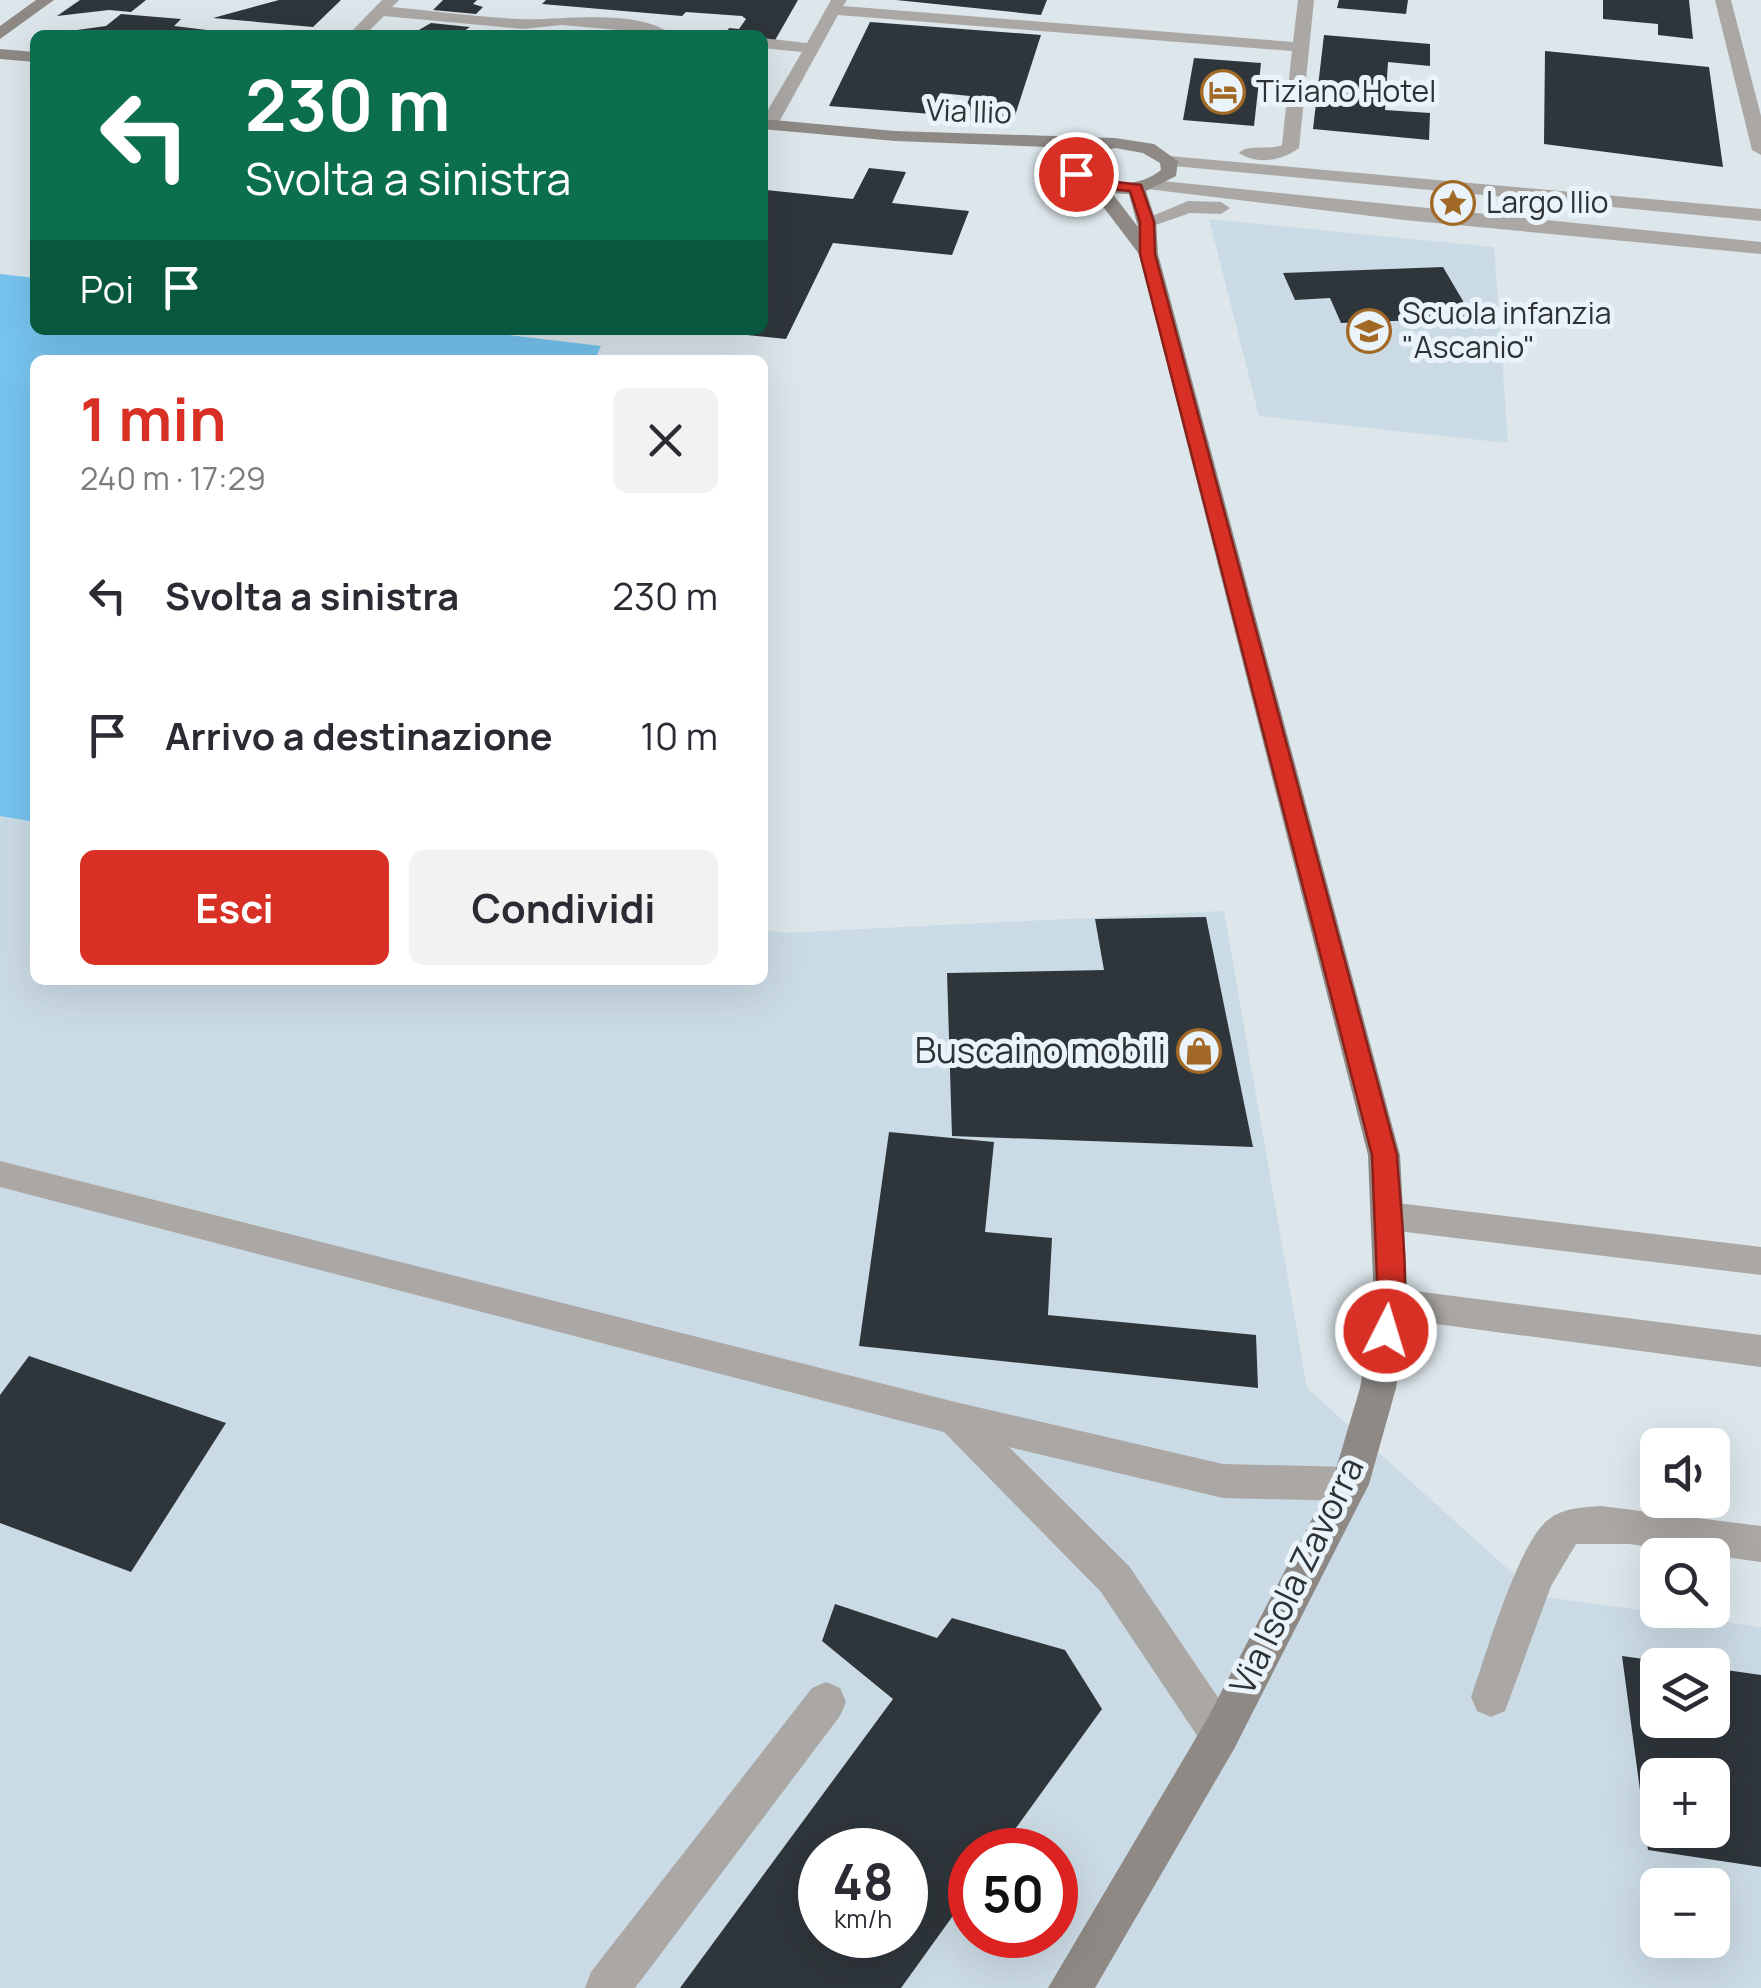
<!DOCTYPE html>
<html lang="it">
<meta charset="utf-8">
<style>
body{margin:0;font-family:Manrope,sans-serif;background:#f2f2f3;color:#2b2b33;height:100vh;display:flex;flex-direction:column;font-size:38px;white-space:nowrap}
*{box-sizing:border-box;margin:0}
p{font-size:32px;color:#7c7c81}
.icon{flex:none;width:55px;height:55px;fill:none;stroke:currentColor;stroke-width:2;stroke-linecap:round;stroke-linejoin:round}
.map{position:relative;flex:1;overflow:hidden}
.details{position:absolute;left:30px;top:355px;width:738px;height:630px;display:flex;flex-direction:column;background:#fff;border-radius:15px;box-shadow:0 10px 40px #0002}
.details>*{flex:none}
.guide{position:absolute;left:30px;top:30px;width:738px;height:305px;border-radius:15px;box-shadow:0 10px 40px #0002;background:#0b6e4f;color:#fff;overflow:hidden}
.controls{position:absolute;left:1640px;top:1428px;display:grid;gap:20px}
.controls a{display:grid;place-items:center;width:90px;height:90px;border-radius:15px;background:#fff;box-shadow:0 10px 40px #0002;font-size:50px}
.speed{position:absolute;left:798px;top:1828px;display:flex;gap:20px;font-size:50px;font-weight:700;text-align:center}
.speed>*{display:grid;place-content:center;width:130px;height:130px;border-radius:50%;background:#fff;box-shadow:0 10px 40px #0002;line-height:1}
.speed small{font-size:25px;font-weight:400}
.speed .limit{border:15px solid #d22;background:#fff;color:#111}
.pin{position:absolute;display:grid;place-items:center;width:85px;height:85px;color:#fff;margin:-42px;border:5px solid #fff;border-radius:50%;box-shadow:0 2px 10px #0007}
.me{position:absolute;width:110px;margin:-55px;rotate:5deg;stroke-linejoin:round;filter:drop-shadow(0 0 8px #0008)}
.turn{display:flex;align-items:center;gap:35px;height:210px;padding:0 50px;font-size:45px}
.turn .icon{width:130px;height:130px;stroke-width:2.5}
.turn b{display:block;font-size:70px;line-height:85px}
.then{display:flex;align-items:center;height:95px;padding:0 50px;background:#0003;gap:20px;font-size:38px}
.round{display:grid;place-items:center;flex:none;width:105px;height:105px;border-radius:15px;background:#f2f2f3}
.head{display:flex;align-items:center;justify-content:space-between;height:170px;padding:0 50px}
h1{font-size:60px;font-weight:700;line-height:75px;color:#d93025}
.cta{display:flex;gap:20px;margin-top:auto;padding:20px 50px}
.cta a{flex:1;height:115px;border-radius:15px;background:#d93025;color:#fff;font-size:40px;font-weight:700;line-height:115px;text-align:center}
.cta a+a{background:#f2f2f3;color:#2b2b33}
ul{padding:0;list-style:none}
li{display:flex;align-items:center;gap:30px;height:140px;padding:0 50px}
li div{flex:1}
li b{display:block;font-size:38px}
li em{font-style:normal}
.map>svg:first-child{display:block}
.built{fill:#cbdbe5;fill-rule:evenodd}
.water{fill:#76c4f0}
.building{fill:#2f363b;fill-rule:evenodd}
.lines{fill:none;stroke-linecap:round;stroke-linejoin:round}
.lane{fill:#aaa7a4;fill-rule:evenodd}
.street{fill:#aaa7a4;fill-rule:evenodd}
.secondary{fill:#8e8985;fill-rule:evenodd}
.route{fill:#d93025;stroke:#8d1f18;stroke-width:2.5}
.labels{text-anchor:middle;stroke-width:10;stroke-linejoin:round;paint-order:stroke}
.far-poi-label{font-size:30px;fill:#2e3234;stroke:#e9f3f9;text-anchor:start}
.far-street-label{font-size:30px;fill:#2e3234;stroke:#e9f3f9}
.poi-label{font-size:35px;fill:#2e3234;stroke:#e9f3f9;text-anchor:end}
.street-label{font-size:35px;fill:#2e3234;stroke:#e9f3f9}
</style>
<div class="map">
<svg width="1761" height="1988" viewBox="0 0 1761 1988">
<rect width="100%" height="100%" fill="#dce6eb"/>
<g class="built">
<path d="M1209,219L1494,247L1508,443L1259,416Z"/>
<path d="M0,816L35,822V980H762L763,930L783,933L1224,911L1307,1388L1538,1596L1761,1627V1988H0ZM1658,1665H1712V1720H1658ZM1658,1775H1712V1830H1658ZM820,1850H905V1935H820ZM970,1850H1055V1935H970ZM1658,1885H1712V1940H1658Z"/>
</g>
<path class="water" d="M0,274L35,278V330H467L601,346L595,360H35V822L0,816Z"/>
<g class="building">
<path d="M80,0H146L131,12L109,10L57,16Z"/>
<path d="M279,0H341L313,27L213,18Z"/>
<path d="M443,0H477L473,4L483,7L476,14L433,10Z"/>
<path d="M546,0H798L774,42L762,41V35H725L729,28L739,29L746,19L742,16L686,12L682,16L542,4Z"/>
<path d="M896,0H1047L1041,15Z"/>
<path d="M1339,0H1408L1406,14L1337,8Z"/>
<path d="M1603,0H1689L1693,39L1658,35V24L1603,19Z"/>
<path d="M121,14L181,19L174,26L248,35L48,34L106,26Z"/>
<path d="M870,22L1041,35L1012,125L961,121L970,96L940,93L932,114L829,106Z"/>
<path d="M431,23L470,27L458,35H410Z"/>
<path d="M1324,35L1430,44V66L1388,62L1385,110L1430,113L1429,140L1313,129Z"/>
<path d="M1545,51L1709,67L1723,167L1544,144Z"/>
<path d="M1194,58L1261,63L1254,126L1183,120Z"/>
<path d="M869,168L906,172L892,203L969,211L952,255L833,243L786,339L727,333L762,330V196L766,190L853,199Z"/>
<path d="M1443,267L1473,318L1341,323L1330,298L1295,300L1283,273Z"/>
<path d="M1206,917L1253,1147L952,1136L947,973L1104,970L1095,919Z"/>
<path d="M889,1132L994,1142L985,1232L1052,1238L1048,1315L1256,1335L1258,1388L859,1346Z"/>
<path d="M29,1356L226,1423L131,1572L0,1523V1395Z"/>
<path d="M835,1604L937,1638L952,1618L1065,1650L1102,1709L1000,1850H970V1892L901,1988H680L893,1699L822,1641ZM820,1850H905V1935H820Z"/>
<path d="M1622,1656L1673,1663L1658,1665V1720H1712V1668L1761,1675V1867L1648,1850ZM1658,1775H1712V1830H1658Z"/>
</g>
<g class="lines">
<g class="lane">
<path d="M0,1161L955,1402L1223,1464L1350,1467L1363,1472L1369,1484L1363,1496L1350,1501L1223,1498L1009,1447L1129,1566L1234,1721L1240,1735L1234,1749L1220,1755L1206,1749L1101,1592L944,1432L0,1187Z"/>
<path d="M1601,1506L1761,1526V1562L1629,1544H1576L1551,1586L1505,1711L1491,1717L1477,1711L1471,1697C1485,1658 1518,1542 1549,1519C1563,1508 1584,1507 1601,1506Z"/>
<path d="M826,1682L840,1688L846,1702L840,1716L635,1988H585L591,1972L812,1688Z"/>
</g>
<g class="street">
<path d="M382,0H399L392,7C434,11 476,17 518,19C563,21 635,7 673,35L562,25L523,29L384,16L365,35H348Z"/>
<path d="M831,0H847L843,6L1293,42L1298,0H1314L1299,148C1282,161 1257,165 1239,153C1249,143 1268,151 1282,145L1292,51L838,15L778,124L763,128L762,120L802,52L762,48V38L807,43Z"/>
<path d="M1715,0H1731L1761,116V155L1752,150Z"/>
<path d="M1169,156L1761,209V221L1163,165V157Z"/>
<path d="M1153,180L1761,242V254L1404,220L1147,189V181Z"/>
<path d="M1188,201L1221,202L1230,208L1221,214L1190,213L1147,228L1138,222Z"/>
<path d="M1389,1202L1761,1247V1275L1389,1230L1377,1226L1372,1216L1377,1206Z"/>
<path d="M1391,1288L1761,1335V1367L1391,1318L1379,1314L1374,1303L1379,1292Z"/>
</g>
<g class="secondary">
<path d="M36,0H54L0,39V26Z"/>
<path d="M0,49L35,52V62L0,59Z"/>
<path d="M762,119L895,131L1115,138L1154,144L1178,161L1176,176L1146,191L1156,222L1158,254L1400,1155L1408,1303L1396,1388L1369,1484L1234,1749L1095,1988H1048L1206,1721L1333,1479L1360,1388L1374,1303L1368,1155L1139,254L1089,188L1063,168L1067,153L1074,148L895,141L762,129ZM1115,148L1143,153L1160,163L1161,170C1138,189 1103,187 1081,167L1084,156ZM1112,193L1129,194L1138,227Z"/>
</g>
</g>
<path class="route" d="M1076,170L1099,180L1141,185L1154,222L1155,254L1397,1155C1399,1200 1414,1301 1396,1339L1386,1343L1377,1339L1373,1331L1378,1303L1372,1155L1140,254V222L1130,191L1096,188L1071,177L1069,174Z"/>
<defs>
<g id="hotel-ring" transform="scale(2.25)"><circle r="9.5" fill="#e9f3f9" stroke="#a16826" stroke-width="1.5"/><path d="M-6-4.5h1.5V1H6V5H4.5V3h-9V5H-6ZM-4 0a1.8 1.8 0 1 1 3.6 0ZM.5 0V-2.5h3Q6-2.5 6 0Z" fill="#a16826"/></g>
<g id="sight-ring" transform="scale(2.25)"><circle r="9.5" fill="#e9f3f9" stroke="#a16826" stroke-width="1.5"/><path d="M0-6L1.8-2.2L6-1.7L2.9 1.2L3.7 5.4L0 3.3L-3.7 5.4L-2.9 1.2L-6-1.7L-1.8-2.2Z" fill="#a16826"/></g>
<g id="school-ring" transform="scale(2.25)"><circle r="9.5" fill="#e9f3f9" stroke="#a16826" stroke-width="1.5"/><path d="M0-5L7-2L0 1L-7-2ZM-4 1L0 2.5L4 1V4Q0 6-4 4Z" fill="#a16826"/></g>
<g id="shop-ring" transform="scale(2.25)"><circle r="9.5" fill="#e9f3f9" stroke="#a16826" stroke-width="1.5"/><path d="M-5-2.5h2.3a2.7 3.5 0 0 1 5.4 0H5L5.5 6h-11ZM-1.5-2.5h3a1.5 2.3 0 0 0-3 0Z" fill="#a16826"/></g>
</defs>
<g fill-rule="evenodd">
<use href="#hotel-ring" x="1223" y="92"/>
<use href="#sight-ring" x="1453" y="203"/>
<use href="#school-ring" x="1369" y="331"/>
<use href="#shop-ring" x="1199" y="1051"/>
</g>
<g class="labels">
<g class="far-poi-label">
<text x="1256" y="102">Tiziano Hotel</text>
<text x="1486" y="213">Largo Ilio</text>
<text x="1402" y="324">Scuola infanzia<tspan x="1402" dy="34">"Ascanio"</tspan></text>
</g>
<g class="far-street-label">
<text transform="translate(969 112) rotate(2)" y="10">Via Ilio</text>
</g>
<g class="poi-label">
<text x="1166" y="1063">Buscaino mobili</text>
</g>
<g class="street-label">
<text transform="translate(1297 1576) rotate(-64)" y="12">Via Isola Zavorra</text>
</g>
</g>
</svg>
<div class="controls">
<a><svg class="icon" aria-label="sound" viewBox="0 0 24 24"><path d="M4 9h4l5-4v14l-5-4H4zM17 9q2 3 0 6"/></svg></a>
<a><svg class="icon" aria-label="search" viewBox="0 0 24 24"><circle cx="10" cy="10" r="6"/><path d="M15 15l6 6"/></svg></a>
<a><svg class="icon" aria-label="layers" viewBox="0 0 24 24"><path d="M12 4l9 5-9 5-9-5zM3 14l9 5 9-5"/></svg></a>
<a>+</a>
<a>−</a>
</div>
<div class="speed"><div>48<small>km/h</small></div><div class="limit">50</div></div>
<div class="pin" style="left:1076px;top:174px;background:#d93025"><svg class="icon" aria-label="arrive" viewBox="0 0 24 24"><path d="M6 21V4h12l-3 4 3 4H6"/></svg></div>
<svg class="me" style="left:1386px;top:1331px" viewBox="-20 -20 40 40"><circle r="17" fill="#d93025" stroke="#fff" stroke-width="3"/><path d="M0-11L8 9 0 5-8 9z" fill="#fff"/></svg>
<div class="guide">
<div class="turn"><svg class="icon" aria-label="left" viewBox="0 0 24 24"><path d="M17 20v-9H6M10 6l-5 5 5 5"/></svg><div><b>230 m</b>Svolta a sinistra</div></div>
<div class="then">Poi<svg class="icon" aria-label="arrive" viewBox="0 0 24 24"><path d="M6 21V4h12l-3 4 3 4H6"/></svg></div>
</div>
<section class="details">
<div class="head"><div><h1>1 min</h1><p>240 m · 17:29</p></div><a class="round"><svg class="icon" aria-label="close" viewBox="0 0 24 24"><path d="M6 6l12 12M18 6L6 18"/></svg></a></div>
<ul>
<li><svg class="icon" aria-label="left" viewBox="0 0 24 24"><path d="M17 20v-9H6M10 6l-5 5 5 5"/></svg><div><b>Svolta a sinistra</b></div><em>230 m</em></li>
<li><svg class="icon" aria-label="arrive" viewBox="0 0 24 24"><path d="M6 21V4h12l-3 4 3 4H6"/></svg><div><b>Arrivo a destinazione</b></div><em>10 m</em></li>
</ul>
<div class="cta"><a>Esci</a><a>Condividi</a></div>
</section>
</div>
